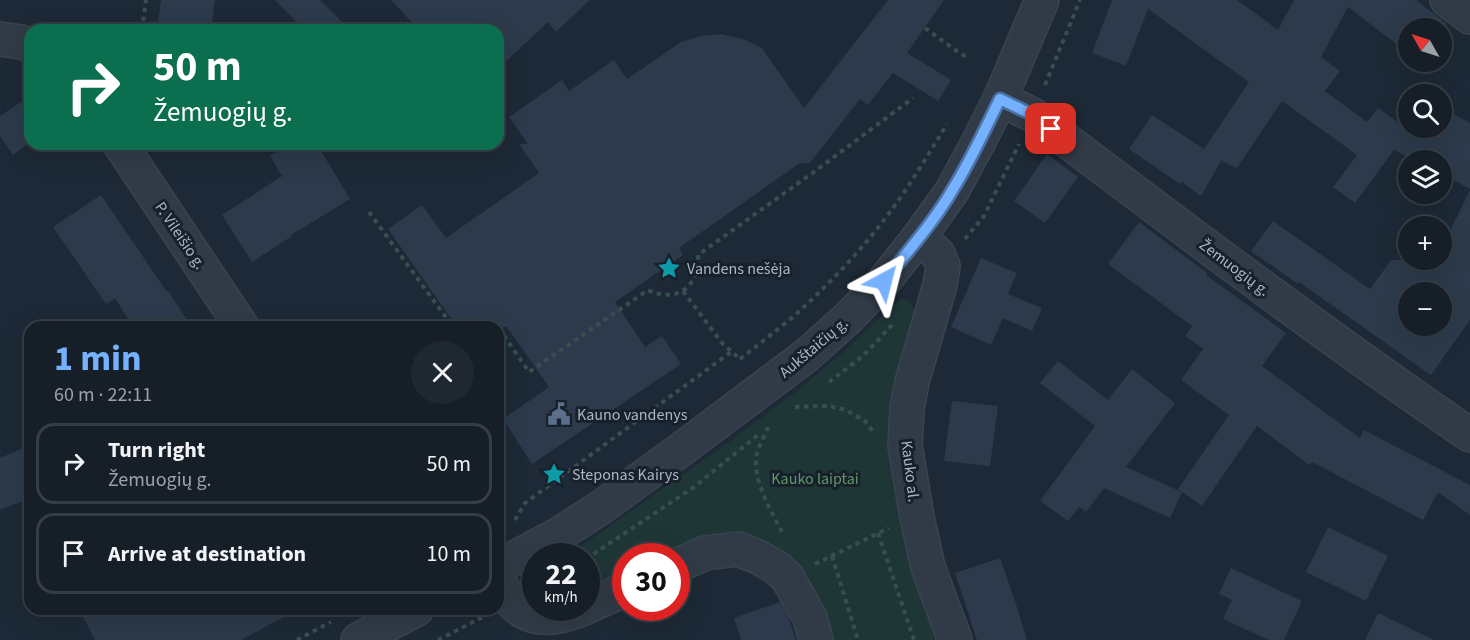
<!DOCTYPE html>
<meta charset="utf-8">
<style>
body{margin:0;font-family:"Source Sans 3",sans-serif;background:#1f2730;color:#f1f3f6;height:100vh;display:flex;flex-direction:column;font-size:22px;white-space:nowrap}
*{box-sizing:border-box;margin:0}
p{font-size:20px;color:#9ea2a8}
.icon{flex:none;width:33px;height:33px;fill:none;stroke:currentColor;stroke-width:2;stroke-linecap:round;stroke-linejoin:round}
.map{position:relative;flex:1;overflow:hidden}
.drawer{position:absolute;left:24px;top:321px;width:480px;height:294px;display:flex;flex-direction:column;background:#161f28;border-radius:18px;box-shadow:0 6px 24px #0002,0 0 0 2px #353d45}
.drawer>*{flex:none}
.guide{position:absolute;left:24px;top:24px;width:480px;height:126px;border-radius:18px;box-shadow:0 6px 24px #0002,0 0 0 2px #353d45;background:#0b6e4f;color:#fff;overflow:hidden}
.needle{width:39px;rotate:309deg}
.buttons{position:absolute;left:1398px;top:18px;display:grid;gap:12px}
.buttons a{display:grid;place-items:center;width:54px;height:54px;border-radius:50%;background:#161f28;box-shadow:0 6px 24px #0002,0 0 0 2px #353d45;font-size:30px}
.speed{position:absolute;left:522px;top:543px;display:flex;gap:12px;font-size:30px;font-weight:700;text-align:center}
.speed>*{display:grid;place-content:center;width:78px;height:78px;border-radius:50%;background:#161f28;box-shadow:0 6px 24px #0002,0 0 0 2px #353d45;line-height:1}
.speed small{font-size:15px;font-weight:400}
.speed .limit{border:9px solid #d22;background:#fff;color:#111}
.pin{position:absolute;display:grid;place-items:center;width:51px;height:51px;color:#fff;margin:-26px;border-radius:12px;box-shadow:0 3px 9px #0006}
.me{position:absolute;width:66px;margin:-33px;rotate:38deg;stroke-linejoin:round;filter:drop-shadow(0 0 4px #0008)}
.turn{display:flex;align-items:center;gap:21px;height:126px;padding:0 30px;font-size:27px}
.turn .icon{width:78px;height:78px;stroke-width:2.5}
.turn b{display:block;font-size:42px;line-height:51px}
.round{display:grid;place-items:center;flex:none;width:63px;height:63px;border-radius:32px;background:#1f2730}
.overview{display:flex;align-items:center;justify-content:space-between;height:102px;padding:0 30px}
h1{font-size:36px;font-weight:700;line-height:45px;color:#75b1ff}
ul{padding:0;list-style:none}
li{display:flex;align-items:center;gap:18px;height:81px;margin:0 12px 9px;padding:0 18px;border:3px solid #353d45;border-radius:18px}
li div{flex:1}
li b{display:block;font-size:22px}
li em{font-style:normal}
.map>svg:first-child{display:block}
.green{fill:#1f3637}
.building{fill:#2c3a4b;fill-rule:evenodd}
.lines{fill:none;stroke-linecap:round;stroke-linejoin:round}
.minor-casing{stroke:#3a4450;stroke-width:36}
.path{stroke:#384f50;stroke-width:4;stroke-dasharray:4.5 4.5;stroke-linecap:butt}
.minor{stroke:#313b47;stroke-width:33}
.route-casing{stroke:#4c73a6;stroke-width:15}
.route{stroke:#75b1ff;stroke-width:10}
.labels{text-anchor:middle;stroke-width:6;stroke-linejoin:round;paint-order:stroke}
.street-label{font-size:16px;fill:#aab6c5;stroke:#17202b}
.poi-label{font-size:16px;fill:#aab6c5;stroke:#17202b;text-anchor:start}
.park-label{font-size:16px;fill:#61966a;stroke:#17202b}
</style>
<div class="map">
<svg width="1470" height="640" viewBox="0 0 1470 640">
<rect width="100%" height="100%" fill="#1d2936"/>
<path class="green" d="M901,298L908,301L914,309L911,333L899,384L943,640H827L809,587L790,557L753,537L735,532L706,536L661,556H626L625,573L587,591L586,556H567L729,442L798,390L840,355Z"/>
<g class="building">
<path d="M161,0H215L211,30H157Z"/>
<path d="M275,0H320L350,30H305Z"/>
<path d="M391,0H590L556,32L548,22L498,69V30H419Z"/>
<path d="M888,0H944L907,53L951,80L938,101L893,73L868,105L860,99L809,164L800,163L679,248L683,255L615,302L645,347L662,336L681,364L532,464L503,419L549,387L507,327H457L388,229L422,205L446,238L539,173L519,144H528L509,117L562,80L569,91L614,60L627,79L681,42L701,36L721,34L743,39L762,48L804,108Z"/>
<path d="M1112,0H1237L1278,30L1294,0H1416L1447,24L1442,31V28H1408V53L1348,7L1321,57L1340,71L1325,91L1367,122L1378,108L1402,125L1408,115V128H1432L1442,133V108L1470,123V189L1442,174V160H1414L1394,150L1355,203L1333,187L1357,155L1282,101L1237,168L1218,159L1221,161L1201,196L1182,182L1180,184L1129,149L1152,115L1204,149L1249,82L1148,9L1126,66L1092,53Z"/>
<path d="M30,96V142L13,155L0,136V116Z"/>
<path d="M289,144H317L350,199L291,235L292,236L252,262L222,215L282,176L270,156Z"/>
<path d="M1047,154L1078,177L1045,223L1014,201Z"/>
<path d="M1470,190V320L1431,375L1299,282L1298,284L1251,251L1273,221L1370,289L1391,260H1408V258V260H1442V227L1450,231ZM1408,292H1442V326H1408Z"/>
<path d="M101,195L167,292L168,291L192,327H133L115,298L106,304L53,227Z"/>
<path d="M1139,222L1207,273L1206,275L1286,333L1262,366L1360,438L1364,430L1470,485V515L1438,492L1423,520L1312,462L1309,465L1257,426L1202,506L1178,489L1229,415L1181,380L1203,349L1185,336L1192,326L1108,264Z"/>
<path d="M981,258L1017,273L1008,294L1042,308L1032,331L1003,318L991,345L951,327Z"/>
<path d="M1058,361L1108,400L1132,369L1175,403L1126,467L1182,492L1170,518L1104,488L1086,512L1079,507L1068,521L1040,501L1095,426L1040,383Z"/>
<path d="M952,401L998,406L990,466L944,461Z"/>
<path d="M30,445V498L0,510V458Z"/>
<path d="M1328,527L1388,556L1366,601L1306,572Z"/>
<path d="M1000,558L1015,601L1027,640H977L955,573Z"/>
<path d="M1231,568L1302,601L1284,640H1269L1223,619L1232,600L1219,594Z"/>
<path d="M780,602L788,616L796,640H741L734,618Z"/>
<path d="M79,609H299L241,640H95Z"/>
<path d="M1378,613L1434,640H1365Z"/>
</g>
<g class="lines">
<g class="minor-casing">
<g id="minor">
<path d="M1447,0L1470,17"/>
<path d="M0,39L21,42L30,45"/>
<path d="M1000,99L1033,115C1177,224 1321,333 1470,435"/>
<path d="M120,144L242,327"/>
<path d="M919,237L938,254L943,266L940,285L912,382L907,409L905,445L917,517L928,567L955,640"/>
<path d="M676,566L705,553L738,549L758,557L777,568L787,577L810,618L816,640"/>
<path d="M498,567L561,533L600,508L679,451L807,355L848,318L884,281L919,237L952,191L979,141L1000,99L1042,0"/>
<path d="M498,579C516,621 545,625 584,608"/>
<path d="M586,607L626,589"/>
<path d="M358,640L417,609"/>
</g>
</g>
<g class="path">
<path d="M925,28L958,52L968,58"/>
<path d="M142,30L146,0"/>
<path d="M1045,85L1080,0"/>
<path d="M369,212L453,327"/>
<path d="M965,239L984,216L1019,144"/>
<path d="M683,291L722,343L740,359"/>
<path d="M498,331L500,330L529,372L648,290C677,304 700,286 698,255L818,169L913,98"/>
<path d="M740,359C758,345 776,331 794,316C827,286 860,252 887,216C909,187 928,155 947,124"/>
<path d="M829,382L863,356L895,322"/>
<path d="M795,407L829,406L846,410L865,421L874,433"/>
<path d="M768,427C765,435 760,444 757,453C751,479 772,512 783,534"/>
<path d="M515,520L525,503L731,352"/>
<path d="M878,533L914,640"/>
<path d="M832,556L858,640"/>
<path d="M586,559L694,487L758,435"/>
<path d="M815,564L889,528"/>
<path d="M297,640L331,622"/>
<path d="M438,640L483,617"/>
</g>
<use href="#minor" class="minor"/>
</g>
<g class="lines">
<g class="route-casing">
<path id="route" d="M884,281C908,251 934,222 953,189C971,160 985,129 1000,99L1033,115L1051,129"/>
</g>
<use href="#route" class="route"/>
</g>
<defs>
<g id="sight-bare" transform="scale(1.8)"><path d="M0-6L1.8-2.2L6-1.7L2.9 1.2L3.7 5.4L0 3.3L-3.7 5.4L-2.9 1.2L-6-1.7L-1.8-2.2Z" fill="#0f9aa8" stroke="#17202b" stroke-width="2.5" paint-order="stroke"/></g>
<g id="civic-bare" transform="scale(1.8)"><path d="M-.6-6.5H3V-4.5H.6V-3L4-1V1h2V6H-6V1h2V-1L-.6-3ZM-1.2 2.5V6h2.4V2.5Z" fill="#5c6f8a" stroke="#17202b" stroke-width="2.5" paint-order="stroke"/></g>
</defs>
<g fill-rule="evenodd">
<use href="#sight-bare" x="669" y="268"/>
<use href="#civic-bare" x="559" y="414"/>
<use href="#sight-bare" x="554" y="474"/>
</g>
<g class="labels">
<g class="street-label">
<text transform="translate(181 235) rotate(56)" y="6">P. Vileišio g.</text>
<text transform="translate(1235 267) rotate(37)" y="6">Žemuogių g.</text>
<text transform="translate(813 347) rotate(-40)" y="6">Aukštaičių g.</text>
<text transform="translate(911 471) rotate(83)" y="6">Kauko al.</text>
</g>
<g class="poi-label">
<text x="687" y="274">Vandens nešėja</text>
<text x="577" y="420">Kauno vandenys</text>
<text x="572" y="480">Steponas Kairys</text>
</g>
<g class="park-label">
<text x="815" y="484">Kauko laiptai</text>
</g>
</g>
</svg>
<div class="buttons">
<a><svg class="needle" viewBox="-14 -14 28 28"><path d="M0-13l5 13h-10z" fill="#e53935"/><path d="M0 13l5-13h-10z" fill="#9ea2a8"/></svg></a>
<a><svg class="icon" aria-label="search" viewBox="0 0 24 24"><circle cx="10" cy="10" r="6"/><path d="M15 15l6 6"/></svg></a>
<a><svg class="icon" aria-label="layers" viewBox="0 0 24 24"><path d="M12 4l9 5-9 5-9-5zM3 14l9 5 9-5"/></svg></a>
<a>+</a>
<a>−</a>
</div>
<div class="speed"><div>22<small>km/h</small></div><div class="limit">30</div></div>
<div class="pin" style="left:1051px;top:129px;background:#d93025"><svg class="icon" aria-label="arrive" viewBox="0 0 24 24"><path d="M6 21V4h12l-3 4 3 4H6"/></svg></div>
<svg class="me" style="left:884px;top:281px" viewBox="-20 -20 40 40"><path d="M0-17L14 15 0 8-14 15z" fill="#75b1ff" stroke="#fff" stroke-width="4"/></svg>
<div class="guide">
<div class="turn"><svg class="icon" aria-label="right" viewBox="0 0 24 24"><path d="M7 20v-9h11M14 6l5 5-5 5"/></svg><div><b>50 m</b>Žemuogių g.</div></div>
</div>
<section class="drawer">
<div class="overview"><div><h1>1 min</h1><p>60 m · 22:11</p></div><a class="round"><svg class="icon" aria-label="close" viewBox="0 0 24 24"><path d="M6 6l12 12M18 6L6 18"/></svg></a></div>
<ul>
<li><svg class="icon" aria-label="right" viewBox="0 0 24 24"><path d="M7 20v-9h11M14 6l5 5-5 5"/></svg><div><b>Turn right</b><p>Žemuogių g.</p></div><em>50 m</em></li>
<li><svg class="icon" aria-label="arrive" viewBox="0 0 24 24"><path d="M6 21V4h12l-3 4 3 4H6"/></svg><div><b>Arrive at destination</b></div><em>10 m</em></li>
</ul>
</section>
</div>
